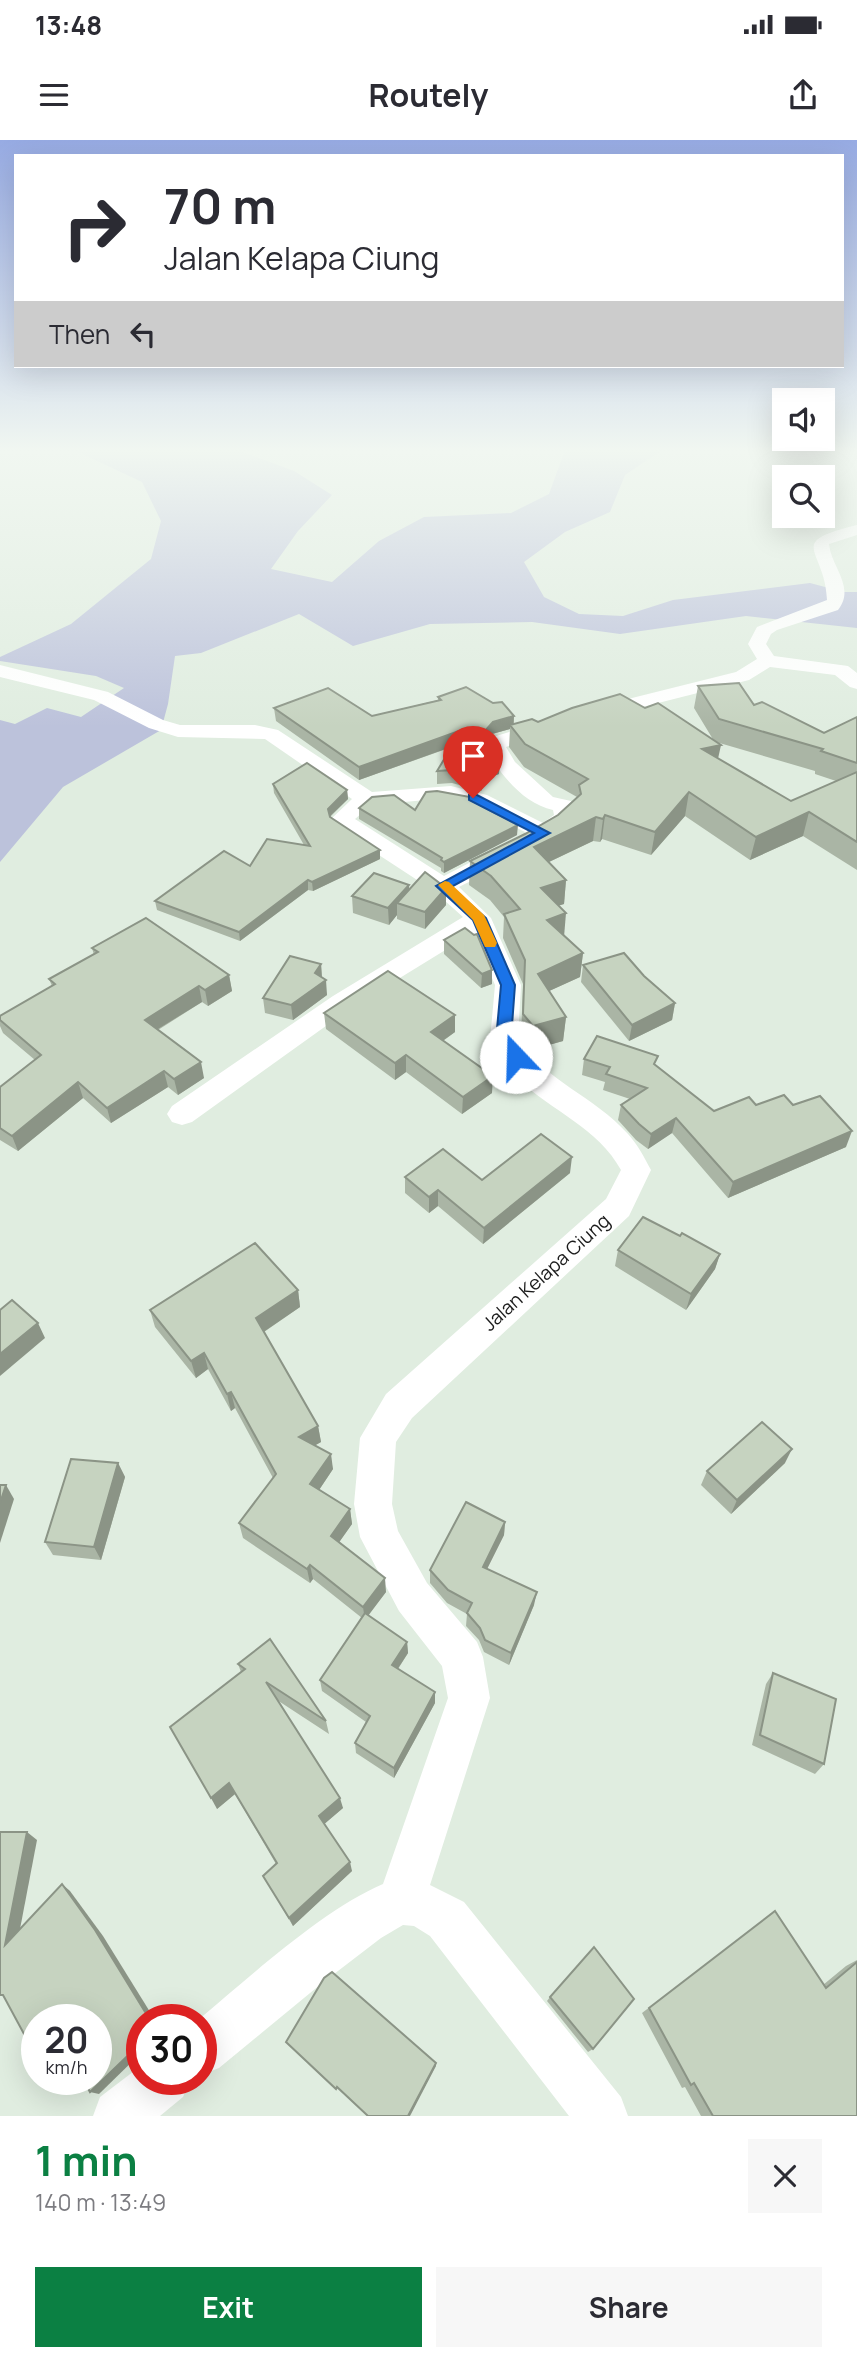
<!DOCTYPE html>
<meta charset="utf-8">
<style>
body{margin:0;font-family:Manrope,sans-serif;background:#f7f7f7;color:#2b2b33;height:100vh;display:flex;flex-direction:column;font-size:26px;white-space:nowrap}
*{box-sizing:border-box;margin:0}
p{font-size:23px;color:#7c7c81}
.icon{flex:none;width:38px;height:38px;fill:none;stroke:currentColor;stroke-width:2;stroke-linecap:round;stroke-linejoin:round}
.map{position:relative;height:1976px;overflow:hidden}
.side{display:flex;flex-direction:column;background:#fff;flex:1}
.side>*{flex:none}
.top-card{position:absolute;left:14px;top:14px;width:830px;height:214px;border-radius:0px;box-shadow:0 7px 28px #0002;background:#fff;color:#2b2b33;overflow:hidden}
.tools{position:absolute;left:772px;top:248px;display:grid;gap:14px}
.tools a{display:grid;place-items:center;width:63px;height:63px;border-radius:0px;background:#fff;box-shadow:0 7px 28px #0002;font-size:35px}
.speed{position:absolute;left:21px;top:1864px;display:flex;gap:14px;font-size:35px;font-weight:700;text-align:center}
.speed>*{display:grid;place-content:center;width:91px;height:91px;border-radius:50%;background:#fff;box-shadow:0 7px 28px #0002;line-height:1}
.speed small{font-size:18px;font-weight:400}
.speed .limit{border:10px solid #d22;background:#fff;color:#111}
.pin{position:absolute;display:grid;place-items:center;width:60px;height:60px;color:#fff;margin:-72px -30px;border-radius:50% 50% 50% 0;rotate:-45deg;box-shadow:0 0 7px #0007}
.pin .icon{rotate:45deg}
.me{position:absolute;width:77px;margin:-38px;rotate:339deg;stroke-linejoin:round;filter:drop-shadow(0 0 5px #0008)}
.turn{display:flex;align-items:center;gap:24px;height:147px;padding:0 35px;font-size:32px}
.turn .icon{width:91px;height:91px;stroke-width:2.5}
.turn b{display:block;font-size:49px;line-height:60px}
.then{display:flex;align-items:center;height:66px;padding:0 35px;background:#0003;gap:14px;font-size:26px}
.round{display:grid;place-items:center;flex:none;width:74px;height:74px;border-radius:0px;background:#f7f7f7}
.summary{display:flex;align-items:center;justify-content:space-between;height:119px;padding:0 35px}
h1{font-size:42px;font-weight:700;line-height:52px;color:#0b8043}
.cta{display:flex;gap:14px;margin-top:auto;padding:14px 35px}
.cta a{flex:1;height:80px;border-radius:0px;background:#0b8043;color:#fff;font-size:28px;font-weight:700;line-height:80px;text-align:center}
.cta a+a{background:#f7f7f7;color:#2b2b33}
.status{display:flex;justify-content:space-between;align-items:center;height:49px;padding:0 35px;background:#fff;direction:ltr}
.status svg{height:19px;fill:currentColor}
header{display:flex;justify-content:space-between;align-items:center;height:91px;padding:0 35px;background:#fff;font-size:32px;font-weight:700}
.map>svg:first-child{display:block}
.wetland{fill:#bcc2db}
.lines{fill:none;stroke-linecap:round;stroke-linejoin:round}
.minor{fill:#fff;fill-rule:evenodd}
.wall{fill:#aab5a5;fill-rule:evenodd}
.shaded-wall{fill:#8b9486}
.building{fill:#c6d3c0;stroke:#8b9486;stroke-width:2}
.route{fill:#1a73e8;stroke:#114b97;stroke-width:2}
.slow{fill:#f59e0b}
.labels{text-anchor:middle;stroke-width:5;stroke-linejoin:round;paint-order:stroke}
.street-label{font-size:19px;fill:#1b1b1b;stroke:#fff}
</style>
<div class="status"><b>13:48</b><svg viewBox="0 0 49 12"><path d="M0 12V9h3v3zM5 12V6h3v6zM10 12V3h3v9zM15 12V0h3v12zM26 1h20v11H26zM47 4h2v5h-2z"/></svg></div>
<header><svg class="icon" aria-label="menu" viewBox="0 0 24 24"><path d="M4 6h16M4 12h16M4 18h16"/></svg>Routely<svg class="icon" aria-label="share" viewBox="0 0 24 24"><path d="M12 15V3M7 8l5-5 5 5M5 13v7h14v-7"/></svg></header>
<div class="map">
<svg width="857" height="1976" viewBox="0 0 857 1976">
<rect width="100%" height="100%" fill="#e0ede0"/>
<path class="wetland" d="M74,310H237L294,331L332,355L298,391L271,429L332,442L379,401L424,377L511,373L549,354L565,310H662L625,335L610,372L565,392L524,422L544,457L579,474L623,476L673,460L810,443L844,452H857V488L746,476L620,494L532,482L430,484L353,506L299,474L201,513L175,516L168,564L161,590L63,647L0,722V580L15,584L47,568L81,577L124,548L96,536L0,521V517L71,484L151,419L161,381L142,342Z"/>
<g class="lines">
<g class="minor">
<path d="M857,385V395L829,404C831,427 856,447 838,470L777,490L771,494L766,504L774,516L848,526L857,533V549L850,547L835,535L770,527L749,540L595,579L588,577L585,573L588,569L736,532L757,519L748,504L757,487L827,460C825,407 784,403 857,385Z"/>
<path d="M0,525L108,552L163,580L180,585H255L278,590L372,652L451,646L487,655L543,683L554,675L553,670C523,664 499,633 485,607L493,597L547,580L554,582L557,586L554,590L506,607L515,622L553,657L571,661L576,675C556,704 492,730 459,747L491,778L521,845L518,899C547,942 594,956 628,994C638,1005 644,1017 651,1030L629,1076L412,1278L396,1302L392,1364L398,1391L427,1443L477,1502L483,1517L490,1558L430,1745L464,1762L621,1957L628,1976H569L430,1796L414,1786L403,1785L381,1798L321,1844L219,1928L201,1935V1880H198C250,1837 322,1770 383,1744L448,1558L442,1526L399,1471L360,1397L354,1364L360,1298L386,1254L606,1059L621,1030C598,988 552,971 519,940C507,929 498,914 490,900L495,845L473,793L351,868L192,982L182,985L172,982L167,974L172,966L333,856L463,777L434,751L333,685L330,680L352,659L265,599L178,597L149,588L94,560L0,537ZM437,659L471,665L527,693L444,736L355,679L371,665Z"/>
<path d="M142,1925V1939H191L183,1957L160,1976H93L100,1957Z"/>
</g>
</g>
<g class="wall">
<path d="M698,546L754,565L824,593L857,577V730L803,696L750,720L685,676L651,715L602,699L600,702L593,701L549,722L566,740L564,764L559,765L564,795L583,813L580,837L549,851L566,877L563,901L531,910L521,898L523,844L503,798L504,777L490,760L469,745L470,721L525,694L558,675L577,657L524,627L509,607L510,589L492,594L488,600L499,634L488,638L481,651L452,643L437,644V631L452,607L359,640L276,581L274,568L372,576L438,560V557L514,576V584L538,582L645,568L714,601L694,568ZM716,602L815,631V634L836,641L791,661L718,619Z"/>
<path d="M273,644L347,650L348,659L330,677L380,710V719L313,751L308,750L240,801L157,770L155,761L304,705L274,653Z"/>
<path d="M470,661L517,695L444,733L441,731V728L359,679V668L415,670Z"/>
<path d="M446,748V765L425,789L397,779V775L389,785L353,773L352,756L409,749Z"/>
<path d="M474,795L492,844L481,848L444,814V800Z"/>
<path d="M92,808L229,835L232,851L208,866L202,862L158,890L204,938L178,955L168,947L111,983L83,958L18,1011L0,1000V947L35,920L3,893L0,886V876L52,846L49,839L94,815Z"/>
<path d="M321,824L322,838L327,855L293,880L265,873L263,858Z"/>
<path d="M583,825L644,836L675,863L672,880L629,901L581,842Z"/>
<path d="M324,873L455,892L443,901L492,953L462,974L406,932L395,940L326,889Z"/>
<path d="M584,919L656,925L714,971L756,965H793L846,1007L728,1058L672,993L648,1009L636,1000L618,980L621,965L630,959L603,950L605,942L582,935Z"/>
<path d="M570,1033L483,1104L438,1066L429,1073L405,1053V1037L482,1040Z"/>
<path d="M680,1096L720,1114L715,1129L686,1170L615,1126L618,1110Z"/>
<path d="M298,1150L300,1167L264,1192L318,1286L321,1302L315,1305L333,1329L319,1350L350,1369L352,1384L339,1402L386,1452L368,1475L407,1502L408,1513L398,1529L435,1552V1563L394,1638L356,1613L355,1603L366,1582L322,1551L320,1540L362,1478L313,1439L310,1443L243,1398L239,1383L273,1338L235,1268L231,1271L208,1229L196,1238L155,1187L150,1170Z"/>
<path d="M118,1323L125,1337L101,1420L53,1415L45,1402Z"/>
<path d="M785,1323L731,1374L701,1345L707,1331Z"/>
<path d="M505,1382L504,1395L487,1429L534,1465L509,1525L484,1512L479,1500L466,1486L467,1474L447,1463L430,1443V1430Z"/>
<path d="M238,1524L326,1581L329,1594L277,1560L343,1668L324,1684L352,1731L293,1786L263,1736L276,1724L235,1654L217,1669L241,1532Z"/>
<path d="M773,1533L824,1624L815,1634L752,1605L766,1544Z"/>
<path d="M775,1771L823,1845L846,1826L857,1820V1976H701L685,1947L682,1948L642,1873Z"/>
<path d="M550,1857L593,1909L588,1912L547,1861Z"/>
</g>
<g class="shaded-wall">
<path d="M514,576L513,588L510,585V589L492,594L483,605V593L493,582Z"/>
<path d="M462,590V603L359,640V627Z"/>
<path d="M721,605L716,628L702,609Z"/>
<path d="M500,621L499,634L488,638L481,651V638L489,625Z"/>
<path d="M347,650L348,659L328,678V669Z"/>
<path d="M689,652L685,676L651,715L655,692Z"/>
<path d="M809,672L803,696L750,720L756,697Z"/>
<path d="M605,675L602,699L600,702L603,679Z"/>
<path d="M596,677L593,701L532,730L534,707Z"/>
<path d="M518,685L517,695L444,733V722Z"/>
<path d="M380,710V719L313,751L312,742Z"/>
<path d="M308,740V750L240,801L239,792Z"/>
<path d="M566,740L564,764L539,772L541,748Z"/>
<path d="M409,745L410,761L397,763V775L389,785L388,768Z"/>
<path d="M446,748V765L425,789V772Z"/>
<path d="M566,773L564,797L547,780Z"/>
<path d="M583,813L580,837L536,857L538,834Z"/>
<path d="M321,824L322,839L326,840L327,855L293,880L291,865Z"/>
<path d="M492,830V844L481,848L482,834Z"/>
<path d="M229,835L232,851L208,866L205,850Z"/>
<path d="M199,846L202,862L148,895L145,880Z"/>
<path d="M675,863L672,880L629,901L632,885Z"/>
<path d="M455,875V892L431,909V892Z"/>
<path d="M566,877L563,901L531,910L533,886Z"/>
<path d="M406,915V932L395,940V923Z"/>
<path d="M201,922L204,938L178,955L174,939Z"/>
<path d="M164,931L168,947L111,983L107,968Z"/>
<path d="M493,936L492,953L462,974L463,957Z"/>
<path d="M78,942L83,958L18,1011L12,996Z"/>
<path d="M676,978L672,993L648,1009L651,994Z"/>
<path d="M852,991L846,1007L728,1058L733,1042Z"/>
<path d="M572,1017L570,1033L483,1104L484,1088Z"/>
<path d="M438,1050V1066L429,1073V1057Z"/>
<path d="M720,1114L715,1129L686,1170L691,1154Z"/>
<path d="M298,1150L300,1167L259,1195L256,1178Z"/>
<path d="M38,1183L45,1198L0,1236V1214Z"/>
<path d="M204,1213L208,1229L196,1238L191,1221Z"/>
<path d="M231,1252L235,1268L231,1271L227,1254Z"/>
<path d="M318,1286L321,1302L302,1313L299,1297Z"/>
<path d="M792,1309L785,1323L731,1374L737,1360Z"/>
<path d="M331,1314L333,1329L313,1359L310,1344Z"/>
<path d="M118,1323L125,1337L101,1420L94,1407Z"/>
<path d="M6,1345L14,1359L0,1403V1363Z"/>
<path d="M350,1369L352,1384L333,1411L331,1396Z"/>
<path d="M505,1382L504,1395L482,1439L483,1427Z"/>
<path d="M310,1425L313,1439L310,1443L307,1429Z"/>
<path d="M385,1438L386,1452L365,1480L363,1467Z"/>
<path d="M537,1452L534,1465L509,1525L511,1513Z"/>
<path d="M407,1502L408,1513L393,1536L392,1525Z"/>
<path d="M435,1552V1563L394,1638V1628Z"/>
<path d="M229,1643L235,1654L217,1669L211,1658Z"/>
<path d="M340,1658L343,1668L322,1686L319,1676Z"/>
<path d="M27,1692L37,1700L16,1810L5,1805Z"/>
<path d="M350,1722L352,1731L293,1786L289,1778Z"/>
<path d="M62,1744L70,1751L103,1796L155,1880H150Z"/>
<path d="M142,1902V1912L99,1954L90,1952Z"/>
<path d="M436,1923V1926L410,1976H408Z"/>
</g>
<g class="building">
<path d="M739,543L754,565L762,562L824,593L857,577V623L821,611L823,609L719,579L698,546Z"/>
<path d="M466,547L493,563L502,562L514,576L493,582L483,593L500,621L489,625L481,638L452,630L437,631L462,590L359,627L274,568L328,548L372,576L441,560L438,557Z"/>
<path d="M620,554L645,568L658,563L721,605L702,609L791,661L857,632V702L809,672L756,697L689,652L655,692L605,675L603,679L596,677L534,707L566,740L541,748L566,773L547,780L583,813L538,834L566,877L533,886L523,874L525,820L504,774L520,769L491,736L470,721L525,694L558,675L581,654L579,645L588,639L525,604L510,585L532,579L538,582L572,568Z"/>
<path d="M307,623L347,650L328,669L330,677L380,710L312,742L308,740L239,792L155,761L224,711L250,726L267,699L310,706L273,644Z"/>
<path d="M437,651L470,657V660L518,685L444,722L441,720L442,718L359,668L372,657L394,655L415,670L426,652Z"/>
<path d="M425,732L446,748L425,772L397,763Z"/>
<path d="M374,733L409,745L388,768L352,756Z"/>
<path d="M146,778L229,835L205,850L199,846L145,880L201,922L174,939L164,931L107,968L78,942L12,996L0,988V947L41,915L0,880V876L55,844L49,839L98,812L92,808Z"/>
<path d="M465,788L474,795L477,794L492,830L482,834L444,800Z"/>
<path d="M624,813L644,836L675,863L632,885L583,825Z"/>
<path d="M290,816L321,824L315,833L326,840L291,865L263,858Z"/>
<path d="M388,831L455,875L431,892L493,936L463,957L406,915L395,923L324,873Z"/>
<path d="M597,896L658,916L654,924L714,971L749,957L756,965L784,955L793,965L820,956L852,991L733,1042L676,978L651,994L639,984L621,965L647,948L606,934L610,927L584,919Z"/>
<path d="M541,994L572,1017L484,1088L438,1050L429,1057L405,1037L443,1009L482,1040Z"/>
<path d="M643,1077L680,1096L682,1093L720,1114L691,1154L618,1110Z"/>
<path d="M255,1103L298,1150L256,1178L318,1286L299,1297L331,1314L310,1344L350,1369L331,1396L385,1438L363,1467L310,1425L307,1429L239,1383L276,1334L231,1252L227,1254L204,1213L191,1221L150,1170Z"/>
<path d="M12,1160L38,1183L0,1214V1170Z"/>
<path d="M762,1282L792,1309L737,1360L707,1331Z"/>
<path d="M71,1319L118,1323L94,1407L45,1402Z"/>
<path d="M0,1345H6L0,1363Z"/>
<path d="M466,1362L505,1382L483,1427L537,1452L511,1513L485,1500L480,1488L467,1473L472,1463L448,1450L430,1430Z"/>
<path d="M365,1473L407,1502L392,1525L435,1552L394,1628L355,1603L370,1576L320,1540Z"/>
<path d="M270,1499L326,1581L266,1542L340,1658L319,1676L350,1722L289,1778L263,1736L277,1723L229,1643L211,1658L170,1587L245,1529L238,1524Z"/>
<path d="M773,1533L836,1559L824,1624L760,1595Z"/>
<path d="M0,1692H27L5,1805L62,1744L95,1790L150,1880H142V1902L90,1952L83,1939H96V1880H37V1918L3,1855H0Z"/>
<path d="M775,1771L826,1848L857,1822V1976H713L694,1943L691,1945L649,1868Z"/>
<path d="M594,1807L634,1859L593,1909L550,1857Z"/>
<path d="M332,1832L436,1923L408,1976H368L337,1947L336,1949L286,1902L324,1838Z"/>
</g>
<linearGradient id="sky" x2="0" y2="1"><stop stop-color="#97abe3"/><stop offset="0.53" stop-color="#f1f7f1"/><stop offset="1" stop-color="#f1f7f1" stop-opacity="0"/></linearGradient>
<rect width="857" height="587" fill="url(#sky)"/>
<path class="route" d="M469,655H477L550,693L451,747L486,778L515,845L511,899L524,917L516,922L511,921L496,900L501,845L473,780L436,746L534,693L469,660Z"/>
<path class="slow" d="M445,741L449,742L484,775L497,803L495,807H485L473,780L438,745Z"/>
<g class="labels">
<g class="street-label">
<text transform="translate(546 1132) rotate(-42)" y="7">Jalan Kelapa Ciung</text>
</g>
</g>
</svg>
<div class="tools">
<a><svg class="icon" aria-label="sound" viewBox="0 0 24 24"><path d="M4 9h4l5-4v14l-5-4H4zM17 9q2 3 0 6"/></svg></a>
<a><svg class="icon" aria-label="search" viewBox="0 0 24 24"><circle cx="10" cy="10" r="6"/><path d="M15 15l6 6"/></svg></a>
</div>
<div class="speed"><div>20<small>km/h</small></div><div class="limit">30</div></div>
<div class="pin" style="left:473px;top:658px;background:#d93025"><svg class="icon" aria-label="arrive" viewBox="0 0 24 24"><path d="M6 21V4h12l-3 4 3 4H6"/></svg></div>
<svg class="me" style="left:516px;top:917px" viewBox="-20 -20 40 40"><circle r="19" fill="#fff"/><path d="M0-13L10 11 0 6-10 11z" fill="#1a73e8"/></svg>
<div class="top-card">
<div class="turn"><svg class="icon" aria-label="right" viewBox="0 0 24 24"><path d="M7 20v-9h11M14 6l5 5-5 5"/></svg><div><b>70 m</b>Jalan Kelapa Ciung</div></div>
<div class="then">Then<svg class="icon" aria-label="left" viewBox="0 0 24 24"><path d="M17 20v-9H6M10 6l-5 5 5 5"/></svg></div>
</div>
</div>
<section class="side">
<div class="summary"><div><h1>1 min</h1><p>140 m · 13:49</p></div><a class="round"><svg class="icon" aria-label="close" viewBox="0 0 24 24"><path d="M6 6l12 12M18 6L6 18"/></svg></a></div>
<div class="cta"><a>Exit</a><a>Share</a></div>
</section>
